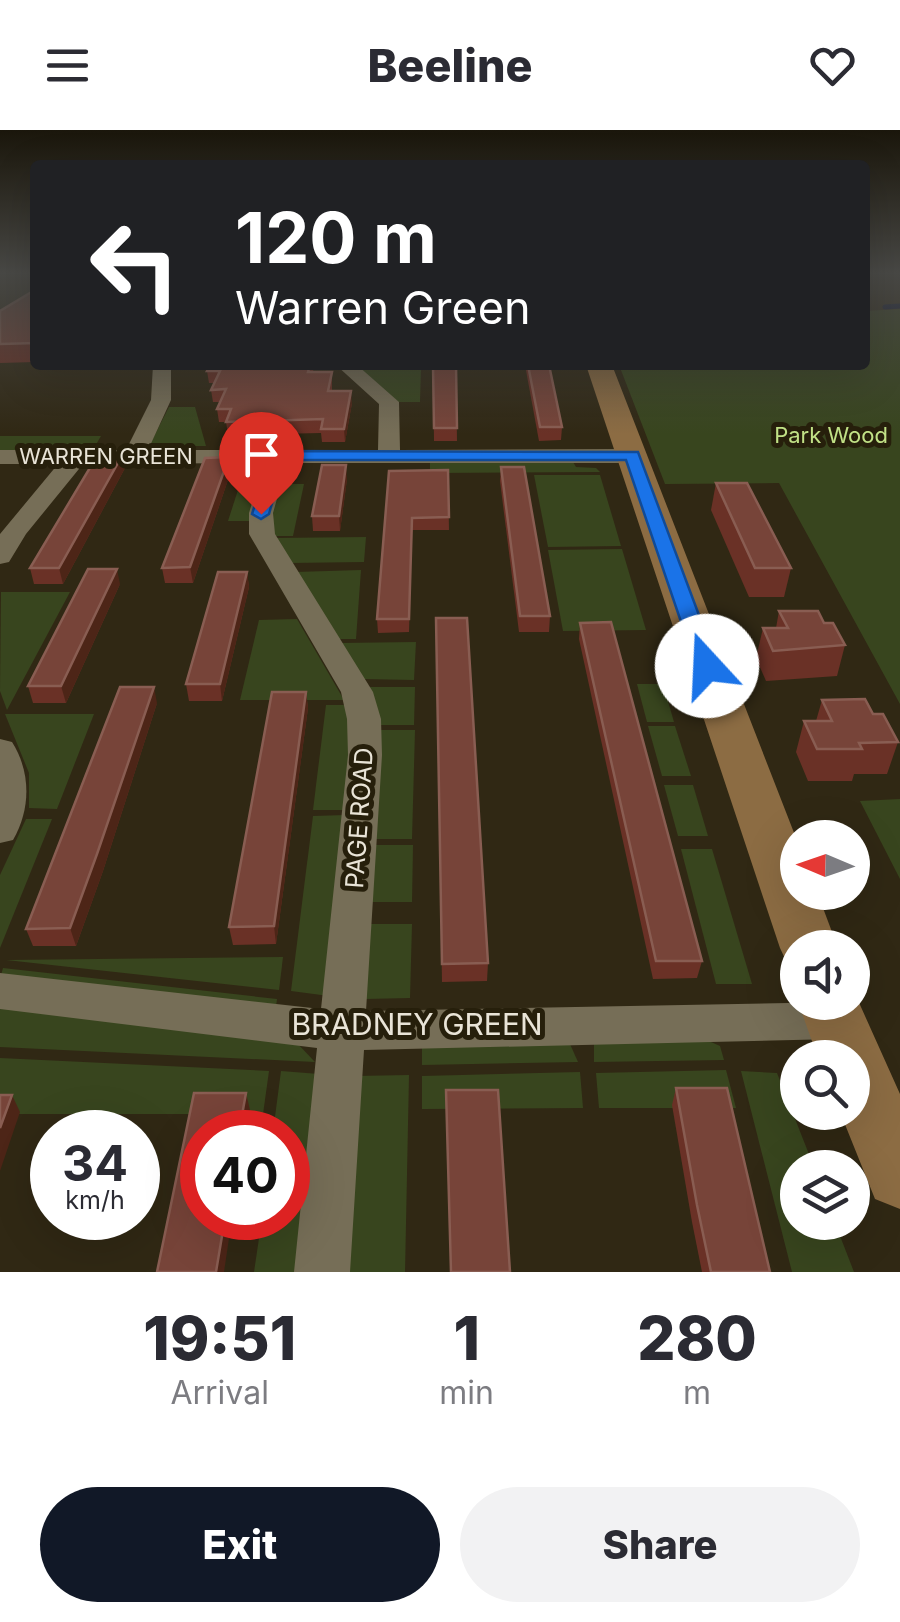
<!DOCTYPE html>
<style>
body{margin:0;font-family:Inter,sans-serif;background:#f2f2f3;color:#2b2b33;height:100vh;display:flex;flex-direction:column;font-size:38px;white-space:nowrap}
*{box-sizing:border-box;margin:0}
p{font-size:32px;color:#7c7c81}
.icon{flex:none;width:55px;height:55px;fill:none;stroke:currentColor;stroke-width:2;stroke-linecap:round;stroke-linejoin:round}
.map{position:relative;height:1142px;overflow:hidden}
.sheet{display:flex;flex-direction:column;background:#fff;flex:1}
.sheet>*{flex:none}
.hud{position:absolute;left:30px;top:30px;width:840px;height:210px;border-radius:10px;box-shadow:0 10px 40px #0002;background:#202124;color:#fff;overflow:hidden}
.needle{width:65px;rotate:272deg}
.buttons{position:absolute;left:780px;top:690px;display:grid;gap:20px}
.buttons a{display:grid;place-items:center;width:90px;height:90px;border-radius:50%;background:#fff;box-shadow:0 10px 40px #0002;font-size:50px}
.speed{position:absolute;left:30px;top:980px;display:flex;gap:20px;font-size:50px;font-weight:700;text-align:center}
.speed>*{display:grid;place-content:center;width:130px;height:130px;border-radius:50%;background:#fff;box-shadow:0 10px 40px #0002;line-height:1}
.speed small{font-size:25px;font-weight:400}
.speed .limit{border:15px solid #d22;background:#fff;color:#111}
.pin{position:absolute;display:grid;place-items:center;width:85px;height:85px;color:#fff;margin:-102px -42px;border-radius:50% 50% 50% 0;rotate:-45deg;box-shadow:0 0 10px #0007}
.pin .icon{rotate:45deg}
.me{position:absolute;width:110px;margin:-55px;rotate:340deg;stroke-linejoin:round;filter:drop-shadow(0 0 8px #0008)}
.turn{display:flex;align-items:center;gap:35px;height:210px;padding:0 40px;font-size:45px}
.turn .icon{width:130px;height:130px;stroke-width:2.5}
.turn b{display:block;font-size:70px;line-height:85px}
.eta{display:flex;justify-content:space-evenly;align-items:center;height:170px;text-align:center}
.eta b{font-size:60px;font-weight:800;line-height:70px}
.primary-button{display:flex;gap:20px;margin-top:auto;padding:20px 40px}
.primary-button a{flex:1;height:115px;border-radius:60px;background:#111827;color:#fff;font-size:40px;font-weight:800;line-height:115px;text-align:center}
.primary-button a+a{background:#f2f2f3;color:#2b2b33}
header{display:flex;justify-content:space-between;align-items:center;height:130px;padding:0 40px;background:#fff;font-size:45px;font-weight:800}
.map>svg:first-child{display:block}
.green{fill:#38451e}
.lines{fill:none;stroke-linecap:round;stroke-linejoin:round}
.stream{stroke:#000c39;stroke-width:5}
.street{fill:#766e57;fill-rule:evenodd}
.secondary{fill:#8c6c43;fill-rule:evenodd}
.wall{fill:#6a3126}
.shaded-wall{fill:#4d2517}
.building{fill:#774439;stroke:#895d52;stroke-width:2.5}
.route{fill:#1a73e8;stroke:#114b97;stroke-width:2.5}
.labels{text-anchor:middle;stroke-width:10;stroke-linejoin:round;paint-order:stroke}
.far-park-label{font-size:22px;fill:#c1e186;stroke:#261f0b}
.far-street-label{font-size:22px;fill:#e9e4d7;stroke:#261f0b}
.street-label{font-size:25px;fill:#e9e4d7;stroke:#261f0b}
.near-street-label{font-size:30px;fill:#e9e4d7;stroke:#261f0b}
</style>
<header><svg class="icon" aria-label="menu" viewBox="0 0 24 24"><path d="M4 6h16M4 12h16M4 18h16"/></svg>Beeline<svg class="icon" aria-label="heart" viewBox="0 0 24 24"><path d="M12 20l-8-8c-3-5 5-10 8-4 3-6 11-1 8 4z"/></svg></header>
<div class="map">
<svg width="900" height="1142" viewBox="0 0 900 1142">
<rect width="100%" height="100%" fill="#302814"/>
<g class="green">
<path d="M900,179V574L779,353L665,354L619,235H865V181Z"/>
<path d="M421,239L420,272H398L360,240Z"/>
<path d="M169,277H195L206,316H149Z"/>
<path d="M0,306H101L91,323H0Z"/>
<path d="M430,330L573,332L576,337L596,338L600,342L430,343Z"/>
<path d="M246,335H266L250,391H228Z"/>
<path d="M534,345H600L621,416L548,417Z"/>
<path d="M280,354H304L293,406H272L271,386Z"/>
<path d="M366,407L364,432L289,433L274,408Z"/>
<path d="M622,419L646,500L563,501L548,420Z"/>
<path d="M361,440L356,509H337L295,442Z"/>
<path d="M1,462H70L7,580L0,561Z"/>
<path d="M297,489L344,570H240L259,490Z"/>
<path d="M416,512L414,550L363,549L340,513Z"/>
<path d="M637,554H663L674,592H647Z"/>
<path d="M366,557H415L414,595H380Z"/>
<path d="M326,575H347L350,583L347,680H313Z"/>
<path d="M5,584H94L57,679L29,678V643Z"/>
<path d="M648,596H675L691,646H662Z"/>
<path d="M380,600H415L412,709H374Z"/>
<path d="M664,655H693L708,706H678Z"/>
<path d="M900,669V749L860,671Z"/>
<path d="M346,685L329,866L291,861L313,686Z"/>
<path d="M26,689H52L0,818V745Z"/>
<path d="M375,715H413L412,772H371Z"/>
<path d="M681,719H712L752,854H716Z"/>
<path d="M369,794H412L410,868L365,869Z"/>
<path d="M283,827L279,860L6,830Z"/>
<path d="M3,838L277,869L276,877L1,845Z"/>
<path d="M0,876L296,912L315,932L0,917Z"/>
<path d="M594,912H711L720,916L724,930L594,932Z"/>
<path d="M422,914H570L578,932L422,935Z"/>
<path d="M0,928L269,941L263,984H0Z"/>
<path d="M726,940L736,978H599L596,943Z"/>
<path d="M281,941L319,944L300,1142H254L262,1088H288V1002H273Z"/>
<path d="M741,941L777,943L814,1037L798,1038V1092L835,1093L854,1142H792Z"/>
<path d="M580,942L583,978L422,979V946Z"/>
<path d="M409,945L405,1142H341L355,946Z"/>
</g>
<g class="lines">
<path class="stream" d="M885,177L900,176"/>
<g class="street">
<path d="M153,235H171V270L148,320H378L379,274L336,235H357L399,272L400,320L632,319L643,326L632,333H287L273,383L275,404L373,562L381,589L382,625L366,881L842,872L852,876L859,890L852,904L836,909L364,920L350,1142H294L317,918L0,879V843L321,879L348,625L347,589L341,562L249,404V383L264,333L83,334L26,404L9,432L0,434V404L58,334H0V320H126L151,270Z"/>
<path d="M0,609L12,612C31,642 31,679 13,710L0,713Z"/>
</g>
<g class="secondary">
<path d="M586,235H612L798,713V762H817L838,818H798V838L788,835L780,818Z"/>
<path d="M852,857L900,964V1079L875,1069L840,982H852V928H818L798,872H852Z"/>
</g>
</g>
<g class="wall">
<path d="M35,160V232L0,233V181Z"/>
<path d="M201,235H314L313,242H332V261L352,273L345,312H322L321,303L228,305L226,292H219L217,279L220,272H213L211,260L214,253H209L207,241L209,237H201Z"/>
<path d="M395,235H498H456L457,311H434L433,235Z"/>
<path d="M525,235H549L562,297L561,310L539,311Z"/>
<path d="M123,324L125,338L63,454H34L30,438Z"/>
<path d="M501,337L550,486L549,502H519L500,351Z"/>
<path d="M448,340L449,400H412L409,502L378,503L377,489L389,341Z"/>
<path d="M231,341L193,453H165L162,438Z"/>
<path d="M347,349L340,401H313L312,386Z"/>
<path d="M716,353L791,438L784,467H749L711,380Z"/>
<path d="M247,442L249,457L222,571H189L186,554Z"/>
<path d="M120,454L66,573H33L28,556Z"/>
<path d="M779,481L824,493L845,515L837,546L766,551L756,528L763,498H776Z"/>
<path d="M436,488L488,833L487,851L442,852Z"/>
<path d="M580,493L702,831L697,848L653,849L579,509Z"/>
<path d="M306,562L308,578L276,814L233,815L229,797Z"/>
<path d="M822,570L873,584L898,612L887,644H854L852,651H808L796,622L804,591H816Z"/>
<path d="M157,573L103,741L76,816H33L26,799Z"/>
<path d="M676,958L770,1142H702L692,1092L672,975Z"/>
</g>
<g class="shaded-wall">
<path d="M351,261L352,273L345,312L344,299Z"/>
<path d="M123,324L125,338L63,454L59,438Z"/>
<path d="M229,327L231,341L193,453L190,437Z"/>
<path d="M346,335L347,349L340,401L339,386Z"/>
<path d="M117,439L120,454L66,573L61,556Z"/>
<path d="M247,442L249,457L222,571L220,554Z"/>
<path d="M154,557L157,573L103,741L76,816L70,798Z"/>
<path d="M306,562L308,578L276,814L274,796Z"/>
<path d="M246,963L250,980L246,1002H239Z"/>
<path d="M12,965L20,982L0,1041V998Z"/>
<path d="M225,1088H232L224,1142H216Z"/>
</g>
<g class="building">
<path d="M35,160V213L0,214V181Z"/>
<path d="M210,235H310L308,242H332L328,261H351L344,299H321L323,289L226,292L231,279H217L226,259L211,260L220,241H207Z"/>
<path d="M433,235H456L457,298H434Z"/>
<path d="M528,235H549L562,297H540Z"/>
<path d="M123,324L59,438H30L97,326Z"/>
<path d="M229,327L190,437L162,438L205,328Z"/>
<path d="M322,335H346L339,386H312Z"/>
<path d="M501,337H524L550,486H520Z"/>
<path d="M448,340L449,387L412,388L409,489H377L389,341Z"/>
<path d="M716,353H747L791,438H755Z"/>
<path d="M88,439H117L61,556H28Z"/>
<path d="M218,442H247L220,554H186Z"/>
<path d="M779,481H818L824,493H833L845,515L773,521L763,498H788Z"/>
<path d="M436,488H467L488,833L442,834Z"/>
<path d="M611,492L702,831H656L580,493Z"/>
<path d="M120,557H154L97,724L70,798L26,799Z"/>
<path d="M272,562H306L274,796L229,797Z"/>
<path d="M865,569L873,584H883L898,612L859,613L862,619H817L804,591H832L822,570Z"/>
<path d="M676,958H727L770,1142H711L697,1075Z"/>
<path d="M446,960H498L510,1142H451Z"/>
<path d="M194,963H246L239,1002H202V1088H225L216,1142H157Z"/>
<path d="M0,965H12L0,998Z"/>
</g>
<linearGradient id="sky" x2="0" y2="1"><stop stop-color="#1a160b"/><stop offset="0.47" stop-color="#484845"/><stop offset="1" stop-color="#484845" stop-opacity="0"/></linearGradient>
<rect width="900" height="304" fill="url(#sky)"/>
<path class="route" d="M272,321L638,322L718,536L707,543L696,536L626,330H284L269,384L261,389L252,384Z"/>
<g class="labels">
<g class="far-park-label">
<text x="831" y="313">Park Wood</text>
</g>
<g class="far-street-label">
<text x="106" y="334">WARREN GREEN</text>
</g>
<g class="street-label">
<text transform="translate(359 688) rotate(-86)" y="9">PAGE ROAD</text>
</g>
<g class="near-street-label">
<text x="417" y="905">BRADNEY GREEN</text>
</g>
</g>
</svg>
<div class="buttons">
<a><svg class="needle" viewBox="-14 -14 28 28"><path d="M0-13l5 13h-10z" fill="#e53935"/><path d="M0 13l5-13h-10z" fill="#7c7c81"/></svg></a>
<a><svg class="icon" aria-label="sound" viewBox="0 0 24 24"><path d="M4 9h4l5-4v14l-5-4H4zM17 9q2 3 0 6"/></svg></a>
<a><svg class="icon" aria-label="search" viewBox="0 0 24 24"><circle cx="10" cy="10" r="6"/><path d="M15 15l6 6"/></svg></a>
<a><svg class="icon" aria-label="layers" viewBox="0 0 24 24"><path d="M12 4l9 5-9 5-9-5zM3 14l9 5 9-5"/></svg></a>
</div>
<div class="speed"><div>34<small>km/h</small></div><div class="limit">40</div></div>
<div class="pin" style="left:261px;top:384px;background:#d93025"><svg class="icon" aria-label="arrive" viewBox="0 0 24 24"><path d="M6 21V4h12l-3 4 3 4H6"/></svg></div>
<svg class="me" style="left:707px;top:536px" viewBox="-20 -20 40 40"><circle r="19" fill="#fff"/><path d="M0-13L10 11 0 6-10 11z" fill="#1a73e8"/></svg>
<div class="hud">
<div class="turn"><svg class="icon" aria-label="left" viewBox="0 0 24 24"><path d="M17 20v-9H6M10 6l-5 5 5 5"/></svg><div><b>120 m</b>Warren Green</div></div>
</div>
</div>
<section class="sheet">
<div class="eta">
<div><b>19:51</b><p>Arrival</p></div>
<div><b>1</b><p>min</p></div>
<div><b>280</b><p>m</p></div>
</div>
<div class="primary-button"><a>Exit</a><a>Share</a></div>
</section>
